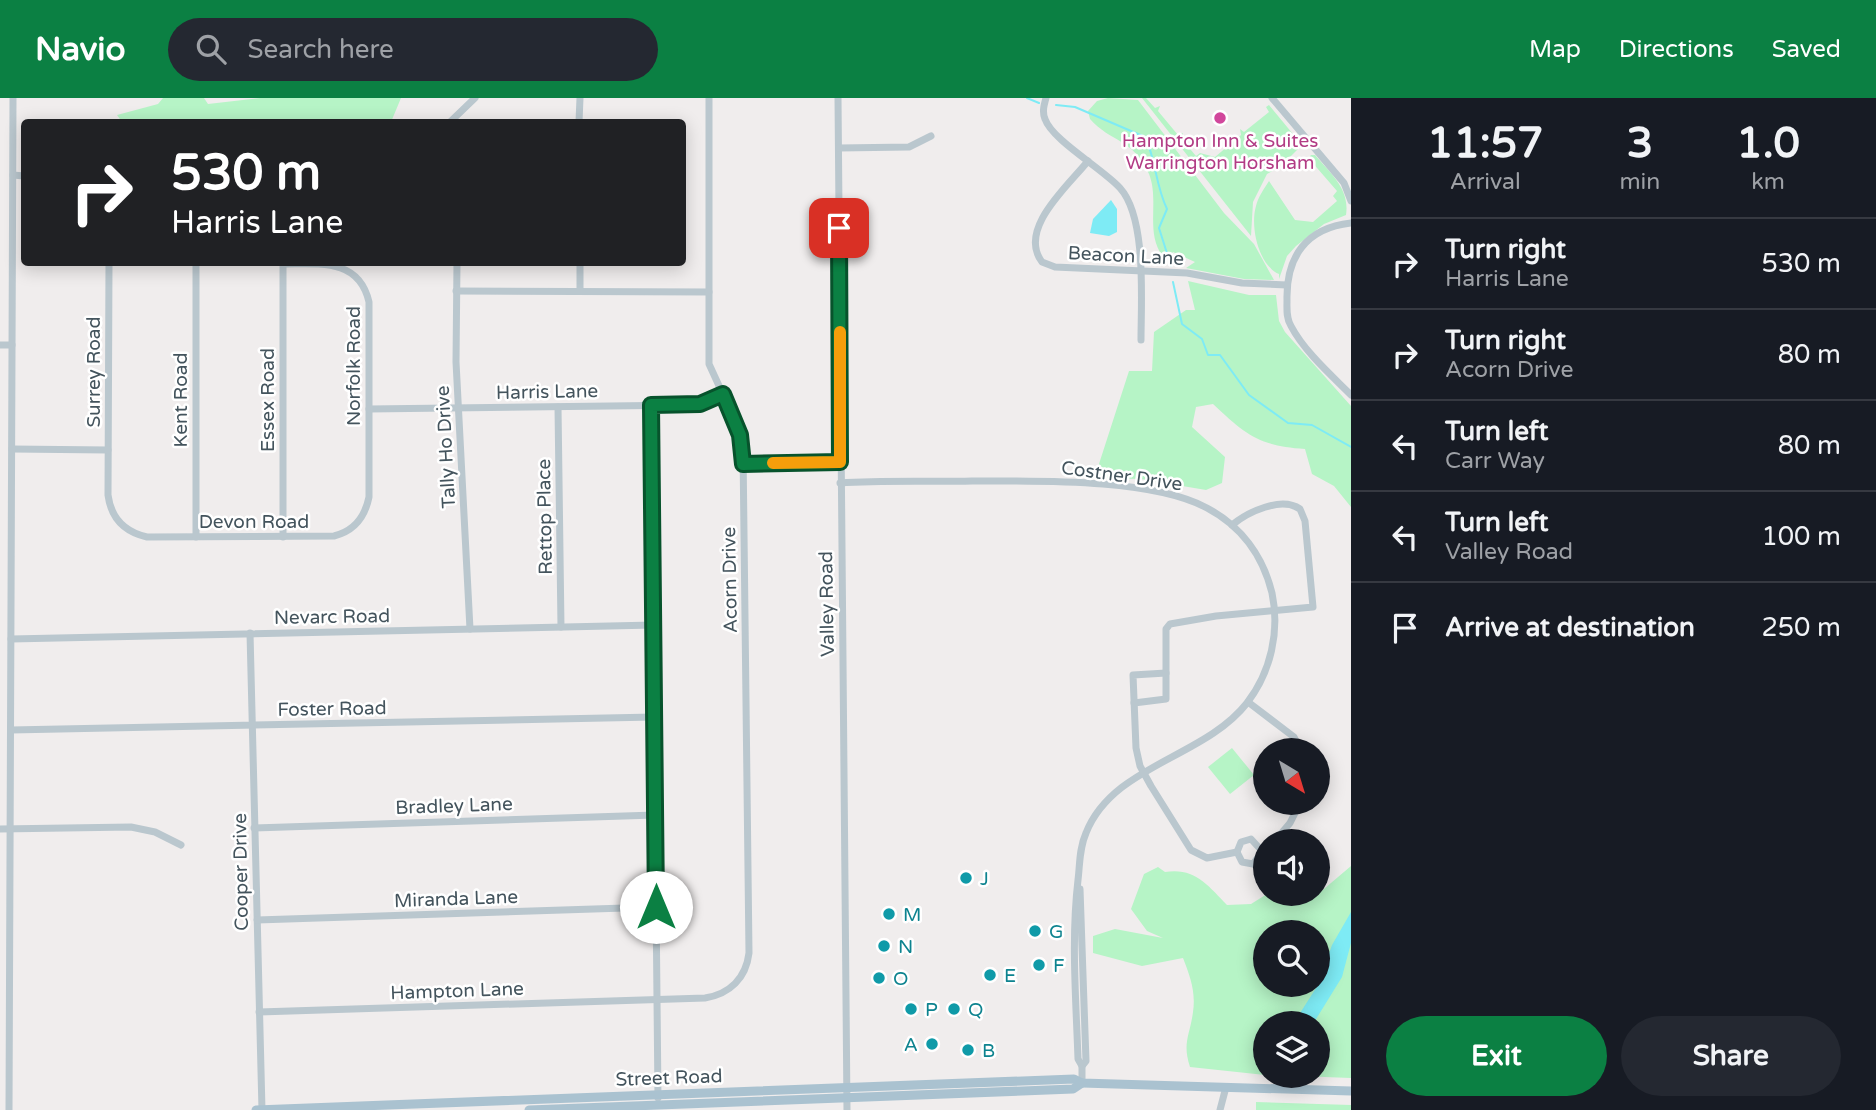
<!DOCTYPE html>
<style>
body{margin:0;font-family:"Varela Round",sans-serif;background:#242831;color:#f1f3f6;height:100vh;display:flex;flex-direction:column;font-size:26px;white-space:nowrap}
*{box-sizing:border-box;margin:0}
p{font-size:23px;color:#9ea1a6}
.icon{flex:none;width:38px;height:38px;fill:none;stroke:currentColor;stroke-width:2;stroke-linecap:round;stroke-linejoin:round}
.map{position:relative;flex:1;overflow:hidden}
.sheet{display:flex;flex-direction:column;background:#171b24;width:525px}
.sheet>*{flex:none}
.top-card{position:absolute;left:21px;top:21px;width:665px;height:147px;border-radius:7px;box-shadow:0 4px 18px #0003;background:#202124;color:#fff;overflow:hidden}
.needle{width:46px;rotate:142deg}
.controls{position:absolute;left:1253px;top:640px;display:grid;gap:14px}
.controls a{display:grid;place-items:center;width:77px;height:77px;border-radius:50%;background:#171b24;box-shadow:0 4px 18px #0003;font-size:35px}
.pin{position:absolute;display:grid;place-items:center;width:60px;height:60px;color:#fff;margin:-30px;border-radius:14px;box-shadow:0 4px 10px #0006}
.me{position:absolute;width:77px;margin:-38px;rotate:0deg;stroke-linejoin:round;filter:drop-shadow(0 0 5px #0008)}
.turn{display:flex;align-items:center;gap:24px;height:147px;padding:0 35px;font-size:32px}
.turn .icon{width:91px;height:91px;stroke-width:2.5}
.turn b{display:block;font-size:49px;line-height:60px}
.eta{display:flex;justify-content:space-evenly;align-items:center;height:119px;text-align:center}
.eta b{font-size:42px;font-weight:800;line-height:49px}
.button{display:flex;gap:14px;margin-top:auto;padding:14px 35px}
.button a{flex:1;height:80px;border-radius:42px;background:#0b8043;color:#fff;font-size:28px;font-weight:800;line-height:80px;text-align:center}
.button a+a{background:#242831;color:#f1f3f6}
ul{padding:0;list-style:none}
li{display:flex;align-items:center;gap:21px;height:91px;padding:0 35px;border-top:2px solid #363941}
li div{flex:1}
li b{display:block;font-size:26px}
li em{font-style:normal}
header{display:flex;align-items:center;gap:42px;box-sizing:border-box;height:98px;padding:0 35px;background:#0b8043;color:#fff}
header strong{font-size:33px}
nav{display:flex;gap:38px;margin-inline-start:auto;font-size:24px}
.search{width:490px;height:63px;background:#242831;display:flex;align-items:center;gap:18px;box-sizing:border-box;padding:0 24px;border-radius:38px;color:#9ea1a6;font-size:26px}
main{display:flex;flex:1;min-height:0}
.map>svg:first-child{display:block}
.green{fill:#b6f4c6;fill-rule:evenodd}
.water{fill:#7eebf5}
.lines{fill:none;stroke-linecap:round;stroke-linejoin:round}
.stream{stroke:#7eebf5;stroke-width:2}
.minor{stroke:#bac7ce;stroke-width:7}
.major{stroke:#aac2d0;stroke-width:9}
.route-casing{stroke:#07532c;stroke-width:18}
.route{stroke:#0b8043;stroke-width:12}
.slow{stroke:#f59e0b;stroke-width:12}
.hotel-dot{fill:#d1479c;stroke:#fff;stroke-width:2.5}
.culture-dot{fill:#0f9aa8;stroke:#fff;stroke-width:2.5}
.labels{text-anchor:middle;stroke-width:5;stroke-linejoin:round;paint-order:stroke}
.hotel-label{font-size:19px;fill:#b23c85;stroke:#fff}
.street-label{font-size:19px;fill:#44545d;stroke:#fff}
.culture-label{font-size:19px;fill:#0d838f;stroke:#fff;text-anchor:start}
</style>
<header>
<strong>Navio</strong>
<div class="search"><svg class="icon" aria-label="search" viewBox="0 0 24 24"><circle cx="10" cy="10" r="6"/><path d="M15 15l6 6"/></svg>Search here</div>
<nav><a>Map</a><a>Directions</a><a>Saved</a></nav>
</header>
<main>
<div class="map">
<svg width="1351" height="1012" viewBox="0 0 1351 1012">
<rect width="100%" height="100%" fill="#f0eded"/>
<g class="green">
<path d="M163,0H204L208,6L260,0H401L391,24H122L117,17L158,6Z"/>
<path d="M1108,0L1138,2L1224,115L1254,146L1274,182L1244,181L1186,170L1195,164L1173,154L1168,161L1164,160C1144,135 1160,104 1149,76C1134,41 1110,44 1090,21L1088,13L1097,3Z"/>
<path d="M1142,0H1146L1155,10L1160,8L1158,13L1178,37L1183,35L1181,40L1196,58L1200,55L1215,59L1241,37L1240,31L1244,34L1269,14L1266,9L1269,7L1302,47L1281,68L1267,76L1253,104L1251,138Z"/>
<path d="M1311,57H1315C1331,76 1350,91 1346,117L1324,126L1296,148L1287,158L1279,181V176C1258,167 1250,128 1256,108C1258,99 1264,91 1269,83L1295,122L1313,124L1337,103L1333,98L1337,93L1311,63L1305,64Z"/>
<path d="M1188,183L1249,197H1276L1279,223L1285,234L1351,308V409L1334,388L1312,376L1305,351C1259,348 1246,337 1213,306L1196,309L1192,329L1225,359L1222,385L1206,392L1141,381L1099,380L1098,369L1129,273H1152L1154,234L1186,212H1195Z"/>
<path d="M1232,650L1254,677L1230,696L1208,669Z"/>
<path d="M1351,768V980L1298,978H1318V926H1265V977L1190,969C1182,945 1190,937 1193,914C1196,894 1190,878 1183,860L1142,868L1093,855V838L1115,831L1163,840L1147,833L1131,811L1144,776L1158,769L1165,774C1194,769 1208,787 1227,807L1251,806L1267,796H1318ZM1265,835H1318V887H1265Z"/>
<path d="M1256,1004L1351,1007V1012H1256Z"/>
</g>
<g class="water">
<path d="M1111,102L1117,111V134L1109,138L1090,135L1093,121Z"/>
<path d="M1351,814V845L1342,879L1313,926H1293L1318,887L1332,847Z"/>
</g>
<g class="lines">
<g class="stream">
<path d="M1027,0L1039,5"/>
<path d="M1056,7L1075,9L1145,39C1156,61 1155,86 1167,111L1159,130L1171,168"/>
<path d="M1173,184L1182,226L1202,241L1208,257H1220L1249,297L1288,325L1312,327L1351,349"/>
</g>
<g class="minor">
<path d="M838,0L847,1012"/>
<path d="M1046,0C1044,7 1042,14 1045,21C1052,42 1103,71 1120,90C1147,120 1141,203 1141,242"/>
<path d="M1272,0L1344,85L1351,103"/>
<path d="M450,24L475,0"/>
<path d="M579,24L580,0"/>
<path d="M839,50L909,49L931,38"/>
<path d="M1088,63C1069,87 1017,131 1042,164L1055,169L1187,175L1242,185L1287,187"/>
<path d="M13,77L24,78"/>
<path d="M1351,125C1306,130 1286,159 1287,202C1287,211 1286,220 1291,228C1304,253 1331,277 1351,297"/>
<path d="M109,164L108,397C111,420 125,434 147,439L334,438C354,433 365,419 369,399V204C359,160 319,166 283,166"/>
<path d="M283,164V439"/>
<path d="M457,164L456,264L470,531"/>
<path d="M580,164V193"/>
<path d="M456,193L709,194"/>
<path d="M0,247H12"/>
<path d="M651,307L658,1000"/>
<path d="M558,309L561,529"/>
<path d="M369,311L690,307L723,296"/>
<path d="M12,351L108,352"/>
<path d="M743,366L840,364"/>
<path d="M840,385C884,382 928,384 972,383C1035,383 1152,380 1207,410C1241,428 1263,458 1272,495C1280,533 1271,574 1247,605C1204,660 1113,667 1086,735C1079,751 1080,766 1078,782C1071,841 1076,902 1078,961L1082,968"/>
<path d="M196,439V164"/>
<path d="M250,535L262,1012"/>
<path d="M11,541L654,527"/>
<path d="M1166,575L1133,577L1136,650L1140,668L1151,688L1191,752L1207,760L1237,754"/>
<path d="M1248,604L1294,639L1301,653"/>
<path d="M1134,605L1166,601V531L1170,526L1216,518L1313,509L1305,423L1300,411C1281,398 1248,414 1232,427"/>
<path d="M11,632L654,619"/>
<path d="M254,730L655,717"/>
<path d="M0,731L131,729L155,734L181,747"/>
<path d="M1274,744L1290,725L1300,705"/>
<path d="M1237,754L1242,764L1253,766L1265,750"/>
<path d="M1237,754L1241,744L1251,741L1262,753"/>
<path d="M1080,791L1086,963L1082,968V985"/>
<path d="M257,822L656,809"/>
<path d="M259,914L705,900C730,896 746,880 749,855L743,352L737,327L709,266V0"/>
<path d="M9,1012L13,0"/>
<path d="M1220,1012L1226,989"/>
</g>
<g class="major">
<path d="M256,1012L1074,981L1082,985L1351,993"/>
<path d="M529,1012L1073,991L1082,985"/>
</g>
</g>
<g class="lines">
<g class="route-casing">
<path id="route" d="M656,809L651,307L700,306L723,296L740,337L743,366L840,364L839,130"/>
</g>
<use href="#route" class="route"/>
<path class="slow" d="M773,365L840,364V234"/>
</g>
<circle class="hotel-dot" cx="1220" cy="20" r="7"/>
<g class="culture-dot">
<circle cx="966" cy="780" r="7"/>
<circle cx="889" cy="816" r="7"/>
<circle cx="1035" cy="833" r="7"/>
<circle cx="884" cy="848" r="7"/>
<circle cx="1039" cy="867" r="7"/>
<circle cx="990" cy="877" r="7"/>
<circle cx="879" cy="880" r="7"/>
<circle cx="911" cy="911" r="7"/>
<circle cx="954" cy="911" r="7"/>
<circle cx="932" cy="946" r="7"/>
<circle cx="968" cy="952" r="7"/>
</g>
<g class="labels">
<g class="hotel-label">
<text x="1220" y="49">Hampton Inn &amp; Suites<tspan x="1220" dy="22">Warrington Horsham</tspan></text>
</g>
<g class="street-label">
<text transform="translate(1126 157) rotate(3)" y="7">Beacon Lane</text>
<text transform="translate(353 268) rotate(-90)" y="7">Norfolk Road</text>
<text transform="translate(93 274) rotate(-90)" y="7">Surrey Road</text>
<text transform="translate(547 293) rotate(-1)" y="7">Harris Lane</text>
<text transform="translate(180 302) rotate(-90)" y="7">Kent Road</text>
<text transform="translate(267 302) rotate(-90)" y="7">Essex Road</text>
<text transform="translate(445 349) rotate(-93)" y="7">Tally Ho Drive</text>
<text transform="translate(1122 377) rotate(8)" y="7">Costner Drive</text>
<text transform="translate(544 419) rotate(-91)" y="7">Rettop Place</text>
<text x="254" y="430">Devon Road</text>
<text transform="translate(729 482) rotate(-91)" y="7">Acorn Drive</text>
<text transform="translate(826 506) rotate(-91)" y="7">Valley Road</text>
<text transform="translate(332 518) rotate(-1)" y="7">Nevarc Road</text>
<text transform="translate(332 610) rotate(-1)" y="7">Foster Road</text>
<text transform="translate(454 707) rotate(-2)" y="7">Bradley Lane</text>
<text transform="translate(240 774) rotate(-91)" y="7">Cooper Drive</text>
<text transform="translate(456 800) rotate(-2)" y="7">Miranda Lane</text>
<text transform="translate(457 892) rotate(-2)" y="7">Hampton Lane</text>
<text transform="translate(669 979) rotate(-2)" y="7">Street Road</text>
</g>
<g class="culture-label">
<text x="980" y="787">J</text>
<text x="903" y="823">M</text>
<text x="1049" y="840">G</text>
<text x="898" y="855">N</text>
<text x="1053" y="874">F</text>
<text x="1004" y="884">E</text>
<text x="893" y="887">O</text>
<text x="925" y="918">P</text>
<text x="968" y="918">Q</text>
<text x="918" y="953" text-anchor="end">A</text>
<text x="982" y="959">B</text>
</g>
</g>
</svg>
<div class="controls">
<a><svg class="needle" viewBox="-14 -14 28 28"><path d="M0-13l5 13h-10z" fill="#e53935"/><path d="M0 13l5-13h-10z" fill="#9ea1a6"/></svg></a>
<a><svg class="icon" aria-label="sound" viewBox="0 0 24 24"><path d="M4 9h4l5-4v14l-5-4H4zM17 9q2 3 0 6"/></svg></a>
<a><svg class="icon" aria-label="search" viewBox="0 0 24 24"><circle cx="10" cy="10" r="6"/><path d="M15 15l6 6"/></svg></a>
<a><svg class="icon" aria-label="layers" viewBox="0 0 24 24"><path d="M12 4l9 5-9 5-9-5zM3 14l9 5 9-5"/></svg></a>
</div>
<div class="pin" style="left:839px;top:130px;background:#d93025"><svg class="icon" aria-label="arrive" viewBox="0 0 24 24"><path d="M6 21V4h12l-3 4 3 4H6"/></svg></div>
<svg class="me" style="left:656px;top:809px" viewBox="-20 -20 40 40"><circle r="19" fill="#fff"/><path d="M0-13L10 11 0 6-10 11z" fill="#0b8043"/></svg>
<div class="top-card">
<div class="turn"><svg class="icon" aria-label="right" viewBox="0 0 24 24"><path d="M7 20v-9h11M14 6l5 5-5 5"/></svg><div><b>530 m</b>Harris Lane</div></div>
</div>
</div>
<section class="sheet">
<div class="eta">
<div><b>11:57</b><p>Arrival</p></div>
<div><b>3</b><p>min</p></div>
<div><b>1.0</b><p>km</p></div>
</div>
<ul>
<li><svg class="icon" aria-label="right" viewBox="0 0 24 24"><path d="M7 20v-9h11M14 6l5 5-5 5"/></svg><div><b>Turn right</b><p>Harris Lane</p></div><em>530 m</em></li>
<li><svg class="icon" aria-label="right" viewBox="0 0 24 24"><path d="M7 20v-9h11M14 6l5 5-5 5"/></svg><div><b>Turn right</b><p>Acorn Drive</p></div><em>80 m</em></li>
<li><svg class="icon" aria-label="left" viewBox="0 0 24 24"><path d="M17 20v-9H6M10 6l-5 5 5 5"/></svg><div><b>Turn left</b><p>Carr Way</p></div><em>80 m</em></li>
<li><svg class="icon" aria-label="left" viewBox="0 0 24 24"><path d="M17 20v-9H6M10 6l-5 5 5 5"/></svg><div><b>Turn left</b><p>Valley Road</p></div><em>100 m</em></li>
<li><svg class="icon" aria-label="arrive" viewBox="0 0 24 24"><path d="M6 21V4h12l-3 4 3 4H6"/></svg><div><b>Arrive at destination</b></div><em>250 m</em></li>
</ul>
<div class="button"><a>Exit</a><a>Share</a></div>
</section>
</main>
